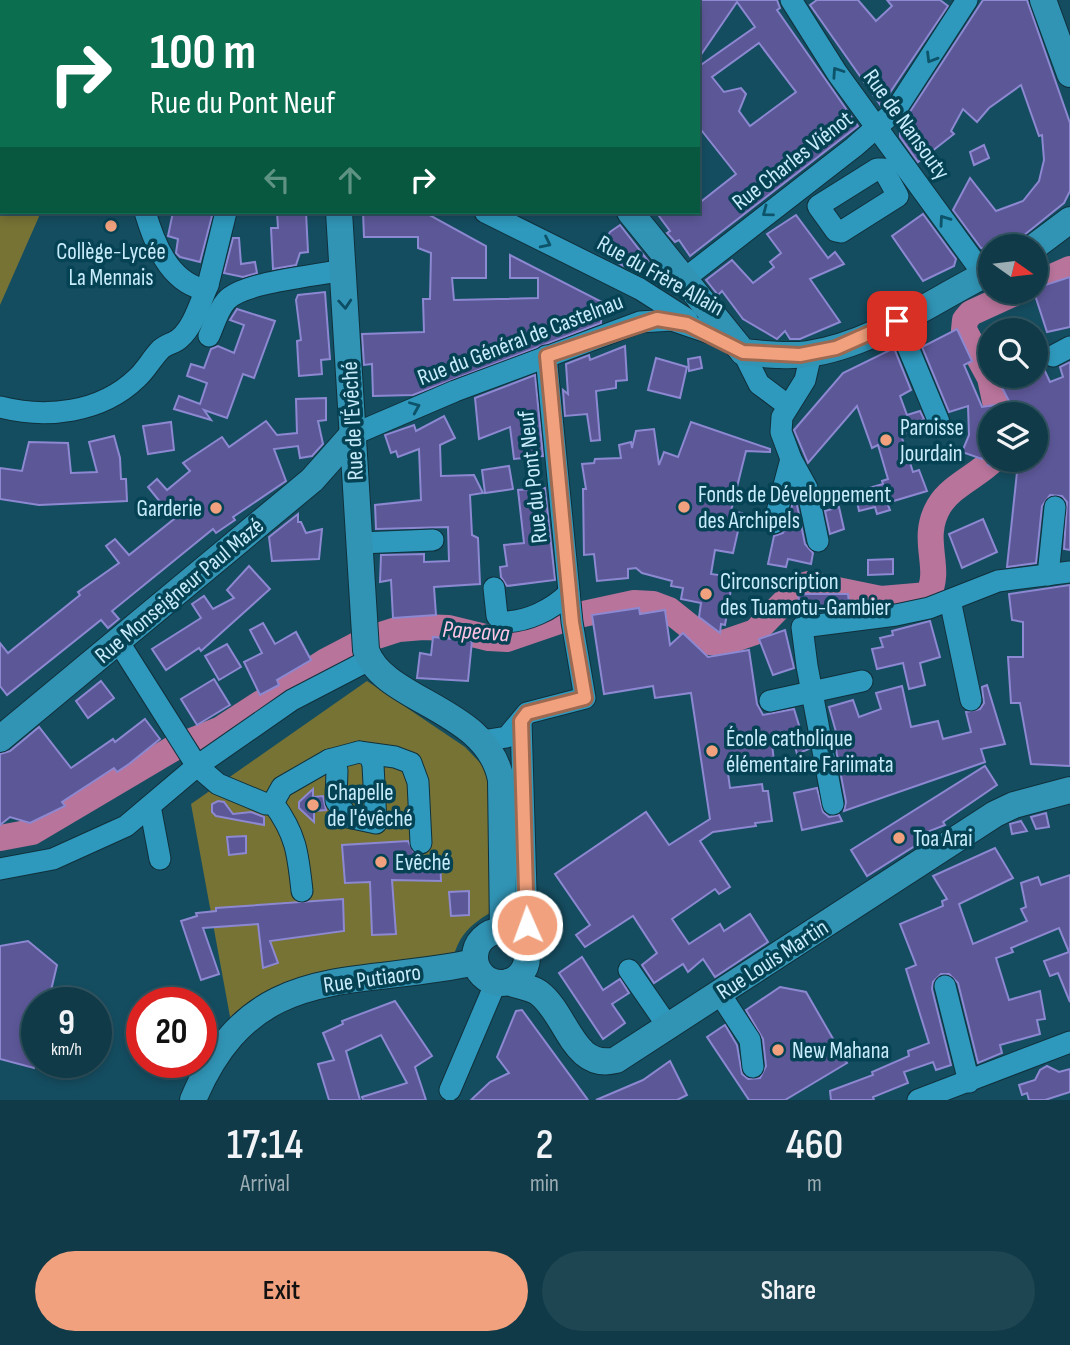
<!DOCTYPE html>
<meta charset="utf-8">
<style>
body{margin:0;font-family:"Sofia Sans Condensed",sans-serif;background:#1e4552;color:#f1f3f6;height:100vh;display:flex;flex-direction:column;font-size:26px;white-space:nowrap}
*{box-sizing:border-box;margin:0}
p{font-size:23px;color:#9cadb4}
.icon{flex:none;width:38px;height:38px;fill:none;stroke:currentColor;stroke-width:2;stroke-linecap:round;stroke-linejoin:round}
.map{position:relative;height:1100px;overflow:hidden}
.sheet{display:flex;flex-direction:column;background:#103a48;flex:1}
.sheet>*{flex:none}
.banner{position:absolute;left:0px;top:0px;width:700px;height:214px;box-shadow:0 4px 10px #0003,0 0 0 2px #305460;background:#0b6e4f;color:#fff;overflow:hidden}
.needle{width:46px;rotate:104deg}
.tools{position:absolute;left:978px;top:234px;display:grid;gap:14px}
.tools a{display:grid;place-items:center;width:70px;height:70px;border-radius:50%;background:#103a48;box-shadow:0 4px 10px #0003,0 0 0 2px #305460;font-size:35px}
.speed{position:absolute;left:21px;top:987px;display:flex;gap:14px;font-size:35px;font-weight:700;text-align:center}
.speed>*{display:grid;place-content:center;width:91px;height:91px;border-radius:50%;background:#103a48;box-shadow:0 4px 10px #0003,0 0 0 2px #305460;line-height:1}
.speed small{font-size:18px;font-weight:400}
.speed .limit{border:10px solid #d22;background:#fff;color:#111}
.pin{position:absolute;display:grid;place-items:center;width:60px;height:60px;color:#fff;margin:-30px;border-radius:14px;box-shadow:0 4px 10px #0006}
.me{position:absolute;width:77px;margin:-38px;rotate:358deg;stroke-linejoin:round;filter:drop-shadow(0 0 5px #0008)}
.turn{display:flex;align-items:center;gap:24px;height:147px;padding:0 35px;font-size:32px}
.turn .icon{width:91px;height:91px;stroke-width:2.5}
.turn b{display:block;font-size:49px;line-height:60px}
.lanes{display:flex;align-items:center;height:66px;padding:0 35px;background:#0003;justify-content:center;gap:35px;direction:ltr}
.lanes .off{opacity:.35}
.eta{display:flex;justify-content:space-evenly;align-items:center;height:119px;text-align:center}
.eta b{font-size:42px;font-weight:600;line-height:49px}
.cta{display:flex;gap:14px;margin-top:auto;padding:14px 35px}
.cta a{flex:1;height:80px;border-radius:42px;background:#f1a17d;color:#111;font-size:28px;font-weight:600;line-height:80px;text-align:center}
.cta a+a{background:#1e4552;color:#f1f3f6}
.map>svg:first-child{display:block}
.green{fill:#777335}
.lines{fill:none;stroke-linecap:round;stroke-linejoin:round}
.river{stroke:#b9749b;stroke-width:26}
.building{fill:#5c5797;stroke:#8c88d1;stroke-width:2;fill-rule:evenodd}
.minor-casing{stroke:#10303c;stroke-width:23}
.major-casing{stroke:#10303c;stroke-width:28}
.minor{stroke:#2e99bd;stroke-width:21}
.major{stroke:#3194b5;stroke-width:26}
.oneway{stroke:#0d5369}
.oneway2{stroke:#0c4e63}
.route-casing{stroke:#9d6951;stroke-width:18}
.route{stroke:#f1a17d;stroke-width:12}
.poi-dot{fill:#f1a17d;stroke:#054254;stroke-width:2.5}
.labels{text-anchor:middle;stroke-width:7;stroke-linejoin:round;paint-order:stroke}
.street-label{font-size:23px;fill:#c8ecfb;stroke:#054254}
.poi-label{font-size:23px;fill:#c8ecfb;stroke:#054254;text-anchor:start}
.water-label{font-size:24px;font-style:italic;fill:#ffc4e4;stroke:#054254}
</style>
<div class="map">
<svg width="1070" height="1100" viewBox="0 0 1070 1100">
<rect width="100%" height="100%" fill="#154d60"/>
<g class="green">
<path d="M0,170L2,212H41L0,305Z"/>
<path d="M367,681L465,747L487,770L496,837L493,911C473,923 461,932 454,955L231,1022L191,804Z"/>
</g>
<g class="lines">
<g class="river">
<path d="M1036,284L1070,269"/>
<path d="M998,415L990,378L964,330L965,320L971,313L1017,292"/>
<path d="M0,838L32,832L174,748L221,729L326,661L368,639L399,629L423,627L448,628L489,638L507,639L574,616L634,603L653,604L669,610L709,642L723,643L755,632L799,587L808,584L881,599L928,595C943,567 919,540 939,506C951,486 977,476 993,460"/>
</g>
</g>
<g class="building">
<path d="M698,0H777L780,8L777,10L858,126L690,256L679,240L675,242L667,233L670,231L656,212H698V204L736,174L698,126V67L755,27L737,2L698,59ZM759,43L796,92L750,126L739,111L746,94L741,88L724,92L712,77Z"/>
<path d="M817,0H858L876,21L892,6L887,0H940L948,6L881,106L810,5Z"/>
<path d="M983,0H1027L1070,123V191L1064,203L1023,236L1001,247H990V251L981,248L953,210L970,178L996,211L1023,201L1039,181L1044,160L1042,135L1039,136L1021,85L989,108L977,122L963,109L951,131L954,134L918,162L900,137V127Z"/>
<path d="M984,145L989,158L974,165L970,152Z"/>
<path d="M173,212H213L200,262L180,257L176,253L178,239L168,236Z"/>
<path d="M277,212H306L308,252L300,253L296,265L273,269L271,228H278Z"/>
<path d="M363,212H424L486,246V278H452L454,300L538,298V278H510V255L602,302L601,323L413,395L373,396L372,364L364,365L362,334L424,332L423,299H430L431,253L418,248V237H364Z"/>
<path d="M923,214L956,259L954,266L923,281L892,236Z"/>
<path d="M796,215L828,258L835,252L844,264L810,279L840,322L800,339H790L785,331L777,339L743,319L722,291L718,295L706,280L732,260L753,283L774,267L770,262L781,253L767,234Z"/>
<path d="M620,225L649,262L637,273L618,263L620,256L602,246L610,232Z"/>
<path d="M233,238H239L241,264L255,262L257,273L243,277L224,273Z"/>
<path d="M1070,277V327L1047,332L1034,292L1036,288Z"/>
<path d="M325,292L330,359L321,360L322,374L299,376L297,341L301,340L296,300L298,295Z"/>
<path d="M237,309L275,321L254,378L243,374L227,418L204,410L211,420L174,409L179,396L200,404L207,383L187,376L191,364L204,368L211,349L218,346L234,353L244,325L230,320Z"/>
<path d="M957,329L972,361L964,365L982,407L1010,403L996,376H1036V352L1050,382L1063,377L1060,367L1070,362V550L1064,549L1067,502L1062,496L1050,495L1042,506L1036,563L1007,567L1017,472L988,465V460H1036V415H990V437L982,459L962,452L969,435L968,406L949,412L922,347Z"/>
<path d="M625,346L627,380L616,381V388L596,391L600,440L591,441L587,414L565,416L563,390L568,394L566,364L589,355L590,360Z"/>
<path d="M894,348L911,390L900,396L907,415L920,411L924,419L911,425L913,431L901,435L913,472L919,470L927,491L887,503L890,510L877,514L875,507L859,511L855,492L883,484L882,481L888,479L878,445L872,448L857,406L808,463L794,430L843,373Z"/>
<path d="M700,357L702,368L689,371L688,359Z"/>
<path d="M656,358L687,367L680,398L648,390Z"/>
<path d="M535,375L543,456L514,459L510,427L479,439L475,398Z"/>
<path d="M326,398V420L318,421L323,444L312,456L300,458L298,446L274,449L286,481L233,517L235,520L216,533L213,529L112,611L119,619L108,628L101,620L7,695L0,686V643L8,653L80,595L78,592L119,563L106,546L115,539L129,555L174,519L148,487L157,479L167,490L190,471L183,463L222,437L229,447L266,421L277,435L297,433L296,399Z"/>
<path d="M444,416L455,438L440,445L441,476L474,475L483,493L470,495L472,535L478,538L480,584L434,587L436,615L393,618L391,580L380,582L381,555L424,554V562L449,561L448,527L376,529L375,505L421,500L419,449L398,457L396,451L391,453L385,435L414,425L416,431Z"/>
<path d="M171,422L174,450L148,454L143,426Z"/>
<path d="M691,422L770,449V452L746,451L731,511L742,513L733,553L715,550L711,574L733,577L725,625L721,624L720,633L699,617L701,603L681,599L683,588L671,586L672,581L642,573L636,568L628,569V578L597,581L594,554L584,555L583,489H586L582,464L594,463L595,459L621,458L619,445L631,442L632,448L636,431L654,429L659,465L664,452L678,457Z"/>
<path d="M114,436L120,458L121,479H126L127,501L39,505L0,499V468L22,471L29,442L68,443L71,473L97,472L89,442Z"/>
<path d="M509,466L513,489L485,493L482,470Z"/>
<path d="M545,488L555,580L507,586L501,577L500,567L507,566L504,545L524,543L518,490Z"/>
<path d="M795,495L805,544L813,553L811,564L788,559L786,567L768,564L774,536L783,533L786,527Z"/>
<path d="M839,507L844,529L830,534L825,511Z"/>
<path d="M298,514V522H301L306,533L322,529L319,559L272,561L269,537Z"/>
<path d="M983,519L997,552L962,568L949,534Z"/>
<path d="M893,559V574L868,575V560Z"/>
<path d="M249,566L270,589L201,651L199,648L166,670L152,649L201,618L192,604L204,596L213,609L234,598L227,590Z"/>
<path d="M1070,585V766L1031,764L1020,703H1011L1008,657H1023V622L1012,620L1009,594Z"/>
<path d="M799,594H848L849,603H883L797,615Z"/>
<path d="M639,608L640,614L665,610L670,645L683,633L708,657L749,650L757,704L763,715L794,709L802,735L806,733L809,749L797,754L793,739L799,736L772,744L774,761L727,766L730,788L762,784L763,791H768L772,821L755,823L756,826L713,832L700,841L730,887L719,894L715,889L672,919L689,944L720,924L724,931L750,914L768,942L715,977L703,959L688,972L683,964L654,983L642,965L657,953L633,916L585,947L576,935L590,925L555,874L646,812L669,845L710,819L691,693L655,698L653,686L604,694L592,615Z"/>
<path d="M930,621L940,657L920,663L925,685L909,689L903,663L877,669L872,649L883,647L880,638L893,635L892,631Z"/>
<path d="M263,623L275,644L296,632L311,660L277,680L279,685L260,695L244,662L262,653L250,630Z"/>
<path d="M785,630L794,668L773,675L759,639Z"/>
<path d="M433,637L472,641L468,681L417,678L420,653L431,655Z"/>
<path d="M227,644L241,667L219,680L205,656Z"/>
<path d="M214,679L230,705L197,725L181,699Z"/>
<path d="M101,681L114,698L88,718L76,701Z"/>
<path d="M987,685L1005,744L981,749L985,762L844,811L846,802L834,739H838L829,707L853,700L859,717L881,709L876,693L902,686L911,727L938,721L943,739L971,732L966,712L980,709L984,703L982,687Z"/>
<path d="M145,719L160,739L129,764L117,772L114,768L62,802L65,806L30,823L10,817L0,825V754L10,751L39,727L71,768L113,739L115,742Z"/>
<path d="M985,766L997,785L943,822L945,825L927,832L929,837L867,876L851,850Z"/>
<path d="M817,788L823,812L829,817L839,815L842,821L802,830L794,793Z"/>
<path d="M313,789V797L323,796L326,810L314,811V822L299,808V802Z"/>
<path d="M218,801L224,802L233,814L251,812L264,817V825L216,816L212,812V804Z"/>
<path d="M1046,813L1049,827L1036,829L1031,817Z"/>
<path d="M1021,821L1027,831L1012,834L1010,824Z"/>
<path d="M246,836V853L229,855L227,837Z"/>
<path d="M408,841L418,860L440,858L441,881L392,880L396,934L372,935L370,882L345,883L342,845Z"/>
<path d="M995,848L1013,878L959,904L973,944L1027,921L1021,909L1026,907L1021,883L1038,877L1041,885L1070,875V1002L1058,973L1050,976L1044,961L1069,952L1059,928L1011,948L1013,952L996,958L1009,1000L1040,991L1045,1019L1037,1020L1040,1034L1000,1045L1002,1053L978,1063L958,983L949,974H941L933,982L932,989L951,1065L936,1070L933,1062L904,1072L908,1083L873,1097L874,1100H831L830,1091L873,1075L872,1072L909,1056L908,1051L929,1043L906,969L916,965L900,924L943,906L942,901L947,899L933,876Z"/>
<path d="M469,891V915L451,916L449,892Z"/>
<path d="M343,899L344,931L270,941L278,963L263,968L258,924L203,928L219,974L201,980L181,921L197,916L196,913L216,911V908Z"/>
<path d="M28,941L57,965L48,1003H37L34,1068L0,1059V946Z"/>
<path d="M582,957L603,990L620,979L629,993L612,1004L625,1023L603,1039L559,973Z"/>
<path d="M780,987L806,992L847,1063L785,1100H749L707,1037L725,1025L737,1045L742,1074L748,1079L760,1078L766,1066L763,1039L746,1010Z"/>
<path d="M395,1001L432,1056L415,1067L426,1100H363L362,1097L407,1083L381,1035L346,1051L360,1100H329L318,1064L334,1060L323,1033L343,1024L342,1021Z"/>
<path d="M522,1010L588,1100H471L490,1082L509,1073L497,1057L516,1011Z"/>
<path d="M670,1061L687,1095L677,1100H596L643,1080Z"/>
<path d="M1047,1066L1059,1072L1070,1069V1092L1045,1100H1029L1027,1093L1022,1095L1019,1085L1035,1080L1040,1070Z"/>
</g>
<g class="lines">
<g class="minor-casing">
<g id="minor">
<path d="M791,0L837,73L984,275"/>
<path d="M92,2L96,0"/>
<path d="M575,2L577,0"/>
<path d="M877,169H883L898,196L841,232L836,231L818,206Z"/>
<path d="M145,212C154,242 168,280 202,289L208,285L226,212"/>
<path d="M485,212L640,289L687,319"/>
<path d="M683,280L854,147L895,111L967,0"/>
<path d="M897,321L939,422"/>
<path d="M209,336C214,325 218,310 226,301C242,282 316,276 343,270"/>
<path d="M743,352L759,384L787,405"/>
<path d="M1053,356L1070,347"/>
<path d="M0,407C46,419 101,413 137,378C146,370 152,358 161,349C167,344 175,343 180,338C194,326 200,302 208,285"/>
<path d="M352,435L455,391L640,322L672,320L710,333"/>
<path d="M791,459L807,488L818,541"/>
<path d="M774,523L791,459L781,432L782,417L805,380L811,354"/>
<path d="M359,543L433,540"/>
<path d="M1048,575L1055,507"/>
<path d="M494,588L497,616L503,622C527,622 552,610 569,593"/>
<path d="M950,600L971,700"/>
<path d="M118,641L197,766L218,784L266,804L273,803L282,787L329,760L359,752L395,757L411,763L418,782L421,843"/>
<path d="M770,701L862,681"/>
<path d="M521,721L527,925L524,943"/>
<path d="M482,741L507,737L527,713L585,698L572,622L546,356"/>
<path d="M329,760L337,770L336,801L348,817L376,823L373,765L370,755L359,752"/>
<path d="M273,803C296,834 298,853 302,891"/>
<path d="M833,804L807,666L802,627L896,615L929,608L998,581L1070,572"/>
<path d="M150,806L160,859"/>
<path d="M0,869L53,859L126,826L197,766L292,700L369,660"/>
<path d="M629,970L669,1028"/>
<path d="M945,986L969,1082"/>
<path d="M720,994L750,1040L753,1067"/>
<path d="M450,1090L496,982"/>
<path d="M918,1100L1070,1042"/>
</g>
</g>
<g class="major-casing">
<g id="major">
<path d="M466,0L468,2"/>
<path d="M1043,0L1070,74"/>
<path d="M390,2L391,0"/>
<path d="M339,212L366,650C383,702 488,708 501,780L503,931"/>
<path d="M630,212L743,352C764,354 787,357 808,354C873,345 933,300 990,272"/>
<path d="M1034,247L1070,220"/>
<path d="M0,739L312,480L352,435"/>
<circle cx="501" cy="957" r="26"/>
<path d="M508,982C518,986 531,987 539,993C567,1014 573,1071 616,1060L995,814L1014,805L1070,790"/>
<path d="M193,1100C252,958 354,989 475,962"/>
</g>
</g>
<use href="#minor" class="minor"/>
<use href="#major" class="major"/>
</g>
<defs><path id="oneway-chevron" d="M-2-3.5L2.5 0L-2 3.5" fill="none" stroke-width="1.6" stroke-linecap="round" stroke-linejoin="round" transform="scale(1.75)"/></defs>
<g class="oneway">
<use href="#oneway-chevron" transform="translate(931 58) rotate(121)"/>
<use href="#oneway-chevron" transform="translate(837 72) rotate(-124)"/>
<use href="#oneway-chevron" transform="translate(767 212) rotate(143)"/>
<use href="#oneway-chevron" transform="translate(944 220) rotate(-125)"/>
<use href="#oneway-chevron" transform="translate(546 243) rotate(26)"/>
<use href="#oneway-chevron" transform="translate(415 407) rotate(-23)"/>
</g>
<use class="oneway2" href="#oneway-chevron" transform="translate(345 304) rotate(86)"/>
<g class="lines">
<g class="route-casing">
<path id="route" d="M527,925L521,721L527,713L585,698L572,622L547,356L657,319L687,324L743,352L800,355L836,348L897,321"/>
</g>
<use href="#route" class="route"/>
</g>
<g class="poi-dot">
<circle cx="111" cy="226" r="7"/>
<circle cx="886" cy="440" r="7"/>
<circle cx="684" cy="507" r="7"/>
<circle cx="216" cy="508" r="7"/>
<circle cx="706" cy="594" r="7"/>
<circle cx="712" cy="751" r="7"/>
<circle cx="313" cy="805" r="7"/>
<circle cx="899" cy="838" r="7"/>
<circle cx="381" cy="862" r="7"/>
<circle cx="778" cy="1050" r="7"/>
</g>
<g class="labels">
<g class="street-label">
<text transform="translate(907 124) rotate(54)" y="8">Rue de Nansouty</text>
<text transform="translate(792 160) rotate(-38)" y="8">Rue Charles Viénot</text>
<text transform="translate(661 275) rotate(29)" y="8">Rue du Frère Allain</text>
<text transform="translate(520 339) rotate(-21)" y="8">Rue du Général de Castelnau</text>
<text transform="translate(352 421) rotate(-93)" y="8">Rue de l'Évêché</text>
<text transform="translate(532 477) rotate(-96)" y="8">Rue du Pont Neuf</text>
<text transform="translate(179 590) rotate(-40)" y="8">Rue Monseigneur Paul Mazé</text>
<text transform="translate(772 959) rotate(-33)" y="8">Rue Louis Martin</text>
<text transform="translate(372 978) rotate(-8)" y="8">Rue Putiaoro</text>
</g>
<g class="poi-label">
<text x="111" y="259" text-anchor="middle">Collège-Lycée<tspan x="111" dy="26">La Mennais</tspan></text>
<text x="900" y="435">Paroisse<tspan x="900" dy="26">Jourdain</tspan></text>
<text x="698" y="502">Fonds de Développement<tspan x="698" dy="26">des Archipels</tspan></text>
<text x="202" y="516" text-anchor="end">Garderie</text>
<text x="720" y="589">Circonscription<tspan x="720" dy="26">des Tuamotu-Gambier</tspan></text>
<text x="726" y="746">École catholique<tspan x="726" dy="26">élémentaire Fariimata</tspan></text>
<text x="327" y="800">Chapelle<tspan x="327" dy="26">de l'évêché</tspan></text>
<text x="913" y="846">Toa Arai</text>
<text x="395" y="870">Evêché</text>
<text x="792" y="1058">New Mahana</text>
</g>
<g class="water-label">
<text transform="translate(476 631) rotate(4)" y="8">Papeava</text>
</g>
</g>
</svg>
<div class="tools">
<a><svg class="needle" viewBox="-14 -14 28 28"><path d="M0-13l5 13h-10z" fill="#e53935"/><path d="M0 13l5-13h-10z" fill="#9cadb4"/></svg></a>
<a><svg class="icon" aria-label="search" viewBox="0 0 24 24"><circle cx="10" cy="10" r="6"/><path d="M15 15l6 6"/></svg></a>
<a><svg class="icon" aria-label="layers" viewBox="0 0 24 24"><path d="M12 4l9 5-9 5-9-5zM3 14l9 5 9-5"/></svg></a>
</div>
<div class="speed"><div>9<small>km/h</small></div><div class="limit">20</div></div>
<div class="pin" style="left:897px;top:321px;background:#d93025"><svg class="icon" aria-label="arrive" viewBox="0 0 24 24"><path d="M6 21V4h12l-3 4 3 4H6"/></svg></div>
<svg class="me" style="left:527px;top:925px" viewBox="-20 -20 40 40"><circle r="17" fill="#f1a17d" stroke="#fff" stroke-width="3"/><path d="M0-11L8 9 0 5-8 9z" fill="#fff"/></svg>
<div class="banner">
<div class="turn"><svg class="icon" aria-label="right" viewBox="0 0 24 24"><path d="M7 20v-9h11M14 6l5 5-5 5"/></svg><div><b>100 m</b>Rue du Pont Neuf</div></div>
<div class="lanes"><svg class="icon off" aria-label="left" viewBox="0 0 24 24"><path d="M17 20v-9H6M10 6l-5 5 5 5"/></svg><svg class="icon off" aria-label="ahead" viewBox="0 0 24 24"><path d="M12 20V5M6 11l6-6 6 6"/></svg><svg class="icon" aria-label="right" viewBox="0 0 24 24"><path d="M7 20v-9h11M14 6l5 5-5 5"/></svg></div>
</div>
</div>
<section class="sheet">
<div class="eta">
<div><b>17:14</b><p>Arrival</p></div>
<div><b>2</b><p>min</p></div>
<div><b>460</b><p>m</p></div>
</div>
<div class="cta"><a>Exit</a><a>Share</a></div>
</section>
